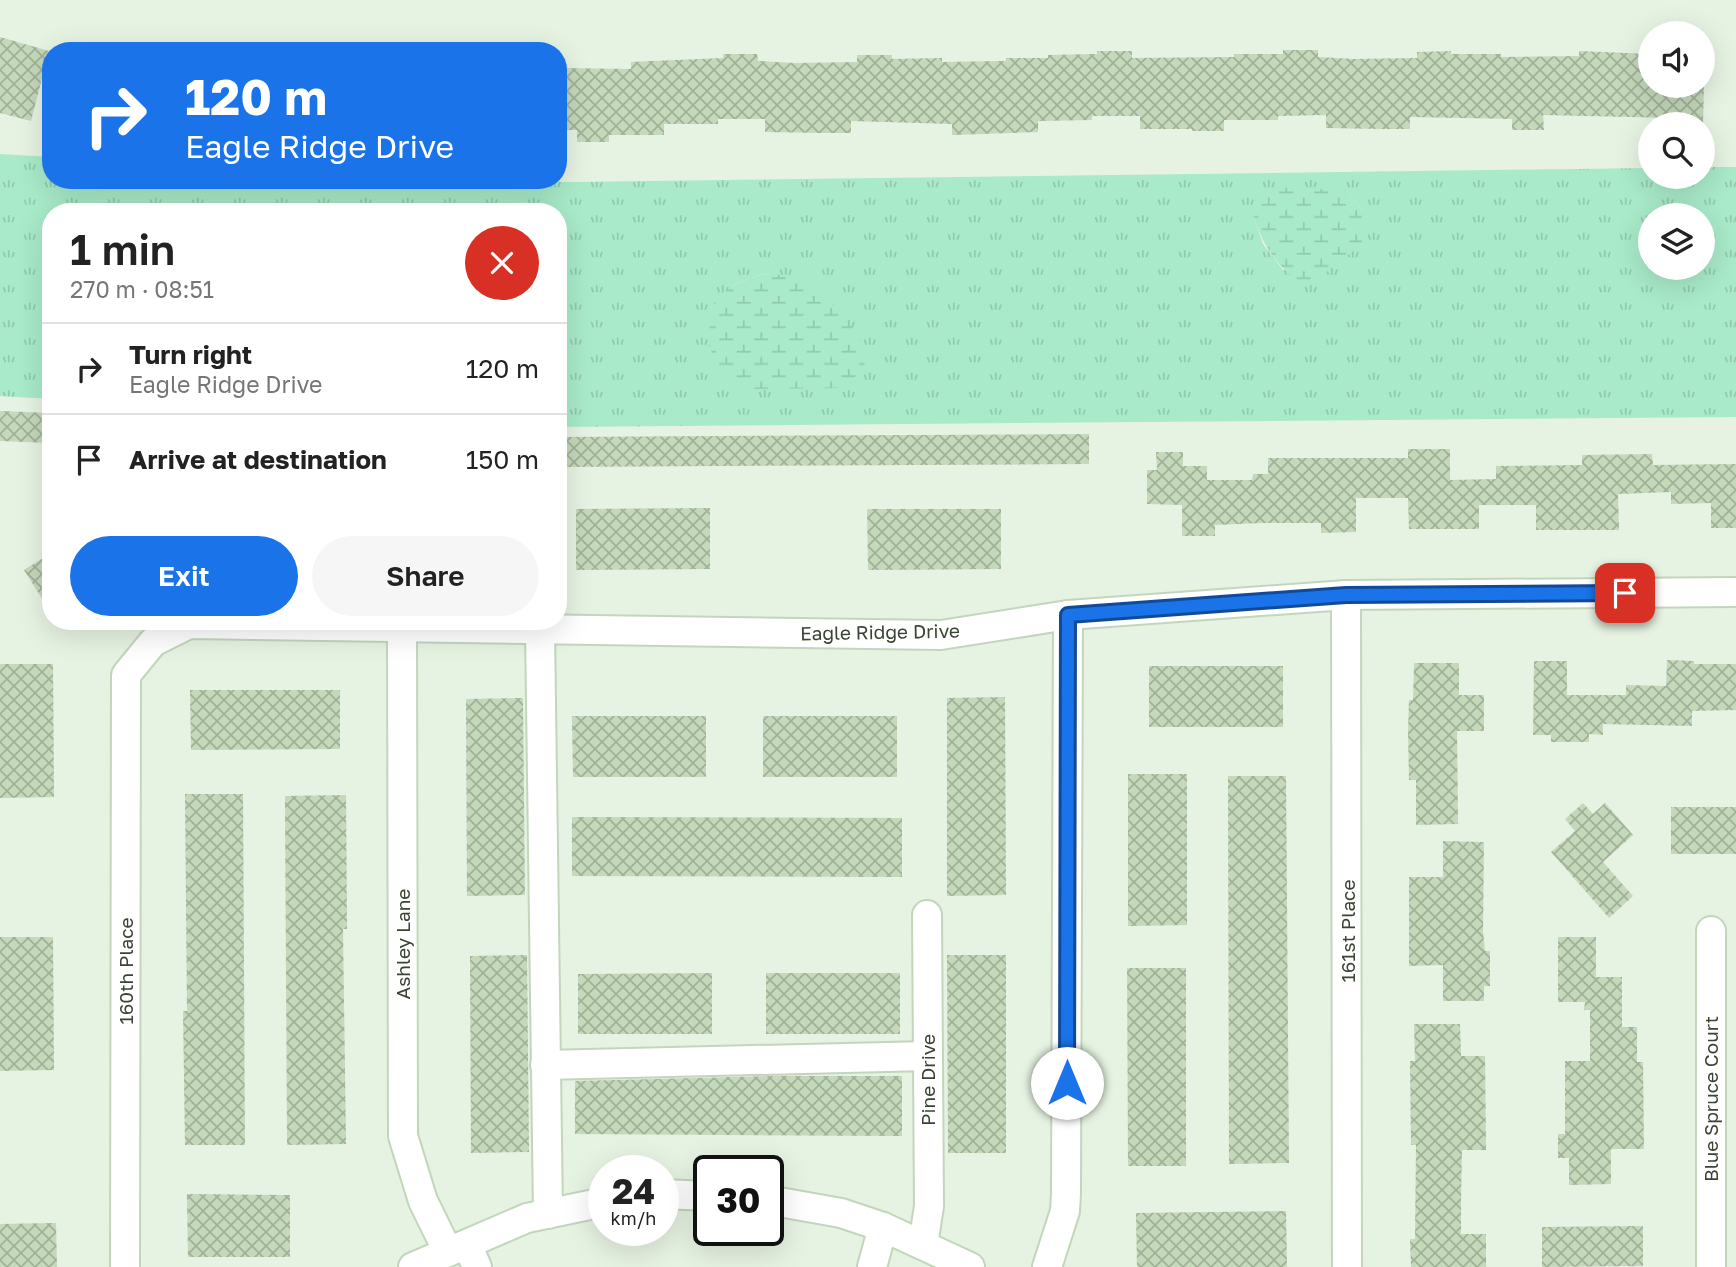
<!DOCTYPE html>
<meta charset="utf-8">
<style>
body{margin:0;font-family:"Golos Text",sans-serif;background:#f6f6f6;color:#222;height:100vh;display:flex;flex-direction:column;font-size:26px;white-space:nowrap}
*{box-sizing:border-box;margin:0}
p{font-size:23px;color:#767676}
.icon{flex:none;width:38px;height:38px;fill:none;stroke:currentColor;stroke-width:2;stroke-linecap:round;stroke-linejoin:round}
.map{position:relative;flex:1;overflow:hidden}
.side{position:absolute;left:42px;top:203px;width:525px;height:427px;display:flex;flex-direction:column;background:#fff;border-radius:28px;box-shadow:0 7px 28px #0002}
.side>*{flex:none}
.hud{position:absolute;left:42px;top:42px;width:525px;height:147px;border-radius:28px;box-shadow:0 7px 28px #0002;background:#1a73e8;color:#fff;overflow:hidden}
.controls{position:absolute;left:1638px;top:21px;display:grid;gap:14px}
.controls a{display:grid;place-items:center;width:77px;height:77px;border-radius:50%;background:#fff;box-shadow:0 7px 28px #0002;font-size:35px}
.speed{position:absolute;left:588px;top:1155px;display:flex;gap:14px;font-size:35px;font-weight:700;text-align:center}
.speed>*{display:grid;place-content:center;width:91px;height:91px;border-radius:50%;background:#fff;box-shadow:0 7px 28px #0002;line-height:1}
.speed small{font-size:18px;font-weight:400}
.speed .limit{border:4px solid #111;border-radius:10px;background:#fff;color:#111}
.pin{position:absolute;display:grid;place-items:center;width:60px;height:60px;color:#fff;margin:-30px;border-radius:14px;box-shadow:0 4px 10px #0006}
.me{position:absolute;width:77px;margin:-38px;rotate:0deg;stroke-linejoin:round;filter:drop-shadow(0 0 5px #0008)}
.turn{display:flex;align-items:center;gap:24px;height:147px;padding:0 28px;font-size:32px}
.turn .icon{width:91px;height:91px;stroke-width:2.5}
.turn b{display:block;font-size:49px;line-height:60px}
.round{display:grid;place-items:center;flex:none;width:74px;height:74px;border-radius:37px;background:#f6f6f6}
.headline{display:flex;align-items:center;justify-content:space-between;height:119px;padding:0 28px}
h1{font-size:42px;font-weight:600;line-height:52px}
.button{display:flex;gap:14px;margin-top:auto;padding:14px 28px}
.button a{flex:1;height:80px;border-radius:42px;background:#1a73e8;color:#fff;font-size:28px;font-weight:600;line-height:80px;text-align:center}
.button a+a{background:#f6f6f6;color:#222}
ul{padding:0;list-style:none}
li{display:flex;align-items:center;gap:21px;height:91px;padding:0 28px;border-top:2px solid #e0e0e0}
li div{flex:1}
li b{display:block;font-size:26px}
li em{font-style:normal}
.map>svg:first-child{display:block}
.grass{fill:url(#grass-tufts);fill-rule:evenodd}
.wetland{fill:url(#wetland-marsh)}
.building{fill:url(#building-cross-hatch)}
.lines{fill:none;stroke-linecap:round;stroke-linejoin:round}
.street-casing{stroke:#c3d6bc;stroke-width:32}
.street{stroke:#fff;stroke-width:28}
.route-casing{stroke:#114b97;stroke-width:18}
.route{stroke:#1a73e8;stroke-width:12}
.labels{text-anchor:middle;stroke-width:5;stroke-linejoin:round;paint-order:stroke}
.street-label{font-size:19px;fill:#394433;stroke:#fff}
</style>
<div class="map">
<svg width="1736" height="1267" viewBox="0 0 1736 1267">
<defs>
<pattern id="grass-tufts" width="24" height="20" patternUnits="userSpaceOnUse" patternTransform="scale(1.75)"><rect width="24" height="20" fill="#a8eac9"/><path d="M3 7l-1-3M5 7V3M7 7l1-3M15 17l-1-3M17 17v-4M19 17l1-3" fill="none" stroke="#91caad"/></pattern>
<pattern id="wetland-marsh" width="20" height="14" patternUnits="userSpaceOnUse" patternTransform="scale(1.75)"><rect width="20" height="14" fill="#a8eac9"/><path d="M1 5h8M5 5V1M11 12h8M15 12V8" fill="none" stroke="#91caad"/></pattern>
<pattern id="building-cross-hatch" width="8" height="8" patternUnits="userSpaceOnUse" patternTransform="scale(1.75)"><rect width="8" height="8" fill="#c4d8ba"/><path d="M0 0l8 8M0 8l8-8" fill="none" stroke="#a0b198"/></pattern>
</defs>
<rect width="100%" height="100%" fill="#e6f2e2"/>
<path class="grass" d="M0,154L51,157V180L574,182L1650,168V177H1703V167H1736V417L558,427V212H51V399L0,396ZM1347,191L1362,210V244L1343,257L1283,270L1263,244L1253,215ZM1650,215H1703V268H1650ZM765,273L798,279L863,368L852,378L733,285Z"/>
<g class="wetland">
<path d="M1288,187L1347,191L1362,210V244L1324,274L1301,283C1275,265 1263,245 1253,215L1265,198Z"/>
<path d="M766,273C776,275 789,275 798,279C821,288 877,342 863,368C859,374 849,382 844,388L740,389L720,372L708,343L712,305L733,285Z"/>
</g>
<g class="building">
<path d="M0,37L49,51L31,121L0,113Z"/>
<path d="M1283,50H1318V57L1354,59L1417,58V52L1451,51V54H1501V57L1579,56V51L1650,54V86H1704L1703,124H1672V118L1543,115L1544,130H1512V119L1410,117V129H1382L1326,128V115L1278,116V120H1224V131H1192V129H1140V116H1092V120L1038,121V132L952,135V124L851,121V133H822L765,132V119H718V124H664V135H609V142H577V130H558V68L631,69V62L723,58V54H757L758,61L794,63L857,62V55H892V59L942,58V62L1006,61V58H1048V55L1097,54V51H1132V58L1234,57V54H1283Z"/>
<path d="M0,411L51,413V443L0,441Z"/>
<path d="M1089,434V464L558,467V437Z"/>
<path d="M1408,449H1450V480L1496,479V466L1582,465V455L1652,454L1653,465L1736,464V528H1711V503L1671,504V492L1618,494L1619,530H1536V505H1479V529H1409L1408,498H1356V532L1321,533V523H1262L1215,525V536H1182V505L1147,504V470H1157L1156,452H1183V466H1207V480H1252L1253,474H1268V458H1408Z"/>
<path d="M710,508V569L576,570V509Z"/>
<path d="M867,509H1001V569L868,570Z"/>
<path d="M51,553V613L24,570Z"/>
<path d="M1667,660L1694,661V664H1736V710L1692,711V726L1603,724V735L1589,734V742H1551V735H1533L1534,661H1567V695H1626V685L1666,686Z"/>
<path d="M1414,663H1459V695H1484V731H1457L1458,824L1416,825V780H1409L1408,731L1409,700H1413Z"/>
<path d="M0,664H53L54,797L0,798Z"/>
<rect x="1149" y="666" width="134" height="61"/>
<path d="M190,690H340V749L191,750Z"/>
<path d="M1005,697L1006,895L947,896V698Z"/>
<path d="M523,698L525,895L467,896L466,699Z"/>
<path d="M572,716H706V777H573Z"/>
<rect x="763" y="716" width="134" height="61"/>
<path d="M1128,774H1187V925L1128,926Z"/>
<path d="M1228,776H1286L1289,1163L1229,1164Z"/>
<path d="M185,794H243L245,1145H185L183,1011H187Z"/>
<path d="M346,795L347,929H343L346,1144L287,1145L285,796Z"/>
<path d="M1583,803L1593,814L1605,803L1633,835L1603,862L1633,896L1609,918L1551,852L1575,831L1565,819Z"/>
<rect x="1671" y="807" width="65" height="47"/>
<path d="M572,817L902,818V877L572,876Z"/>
<path d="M1443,841L1484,842L1483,932L1485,951H1490V986H1484V1001H1443V965L1409,966V877H1443Z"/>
<path d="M0,937H53L54,1070L0,1071Z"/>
<path d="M1558,937H1596V977H1622V1027H1637V1062H1643L1644,1149H1611V1184L1569,1185V1158H1558V1134H1565V1061H1590V1010H1584L1585,1002H1558Z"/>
<path d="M527,955L529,1152L471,1153L470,956Z"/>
<path d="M947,955H1006V1153H948Z"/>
<path d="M1127,968H1186V1166H1128Z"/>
<path d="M712,973V1034H578V974Z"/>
<rect x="766" y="973" width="134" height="61"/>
<path d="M1414,1024H1460L1461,1056H1485L1486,1150H1462L1461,1201V1234H1486V1267H1411L1410,1239H1415L1416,1145H1411L1410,1061H1415Z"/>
<path d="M777,1076H902V1136L575,1134V1081Z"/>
<path d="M187,1194L290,1195V1257H188Z"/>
<path d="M1286,1211L1287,1267H1137L1136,1213Z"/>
<path d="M56,1223L57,1267H0V1224Z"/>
<path d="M1643,1226V1266L1542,1267V1227Z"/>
</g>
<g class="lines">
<g class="street-casing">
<g id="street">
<path d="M1346,595L1347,1267"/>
<path d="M402,626L403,1136L423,1201L448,1252"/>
<path d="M540,629L548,1214"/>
<path d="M545,1065L928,1056"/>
<path d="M663,1194L709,1196"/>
<path d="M768,1200L841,1213L883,1227L970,1267"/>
<path d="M467,1244L477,1267"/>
<path d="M923,1245L929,1206L927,915"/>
<path d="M125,1267L126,675L153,642L189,624L941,635L1068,615L1346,595L1736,592"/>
<path d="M413,1267L527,1218L604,1202"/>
<path d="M872,1267L883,1227"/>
<path d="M1047,1267L1065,1211L1066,1193L1068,615"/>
<path d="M1711,1267V931"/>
</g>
</g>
<use href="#street" class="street"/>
</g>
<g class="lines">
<g class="route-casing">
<path id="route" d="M1067,1083L1068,615L1346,595L1625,593"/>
</g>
<use href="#route" class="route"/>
</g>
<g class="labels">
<g class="street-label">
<text transform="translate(880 632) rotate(-1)" y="7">Eagle Ridge Drive</text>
<text transform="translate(1348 931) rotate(-90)" y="7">161st Place</text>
<text transform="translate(403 944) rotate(-90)" y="7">Ashley Lane</text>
<text transform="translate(126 971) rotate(-90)" y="7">160th Place</text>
<text transform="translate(928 1080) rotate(-90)" y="7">Pine Drive</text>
<text transform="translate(1711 1099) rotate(-90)" y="7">Blue Spruce Court</text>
</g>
</g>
</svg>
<div class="controls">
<a><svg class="icon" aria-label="sound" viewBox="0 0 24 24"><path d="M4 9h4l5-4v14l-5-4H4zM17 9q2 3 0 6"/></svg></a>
<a><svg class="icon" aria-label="search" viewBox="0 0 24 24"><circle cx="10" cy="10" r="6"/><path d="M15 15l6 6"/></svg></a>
<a><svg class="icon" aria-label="layers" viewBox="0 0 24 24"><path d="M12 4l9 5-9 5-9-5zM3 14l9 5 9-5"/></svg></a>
</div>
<div class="speed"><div>24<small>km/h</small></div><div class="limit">30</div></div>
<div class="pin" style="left:1625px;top:593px;background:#d93025"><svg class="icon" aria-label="arrive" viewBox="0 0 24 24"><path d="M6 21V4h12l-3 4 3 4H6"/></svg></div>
<svg class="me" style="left:1067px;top:1083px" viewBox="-20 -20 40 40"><circle r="19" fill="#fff"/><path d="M0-13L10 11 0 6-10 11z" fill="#1a73e8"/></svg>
<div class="hud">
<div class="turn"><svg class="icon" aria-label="right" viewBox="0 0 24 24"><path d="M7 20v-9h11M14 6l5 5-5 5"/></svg><div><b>120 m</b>Eagle Ridge Drive</div></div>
</div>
<section class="side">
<div class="headline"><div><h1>1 min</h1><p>270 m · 08:51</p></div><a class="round" style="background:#d93025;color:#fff"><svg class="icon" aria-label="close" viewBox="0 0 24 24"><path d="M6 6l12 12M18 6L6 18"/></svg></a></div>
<ul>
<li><svg class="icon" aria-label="right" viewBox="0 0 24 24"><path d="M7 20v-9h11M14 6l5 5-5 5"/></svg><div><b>Turn right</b><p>Eagle Ridge Drive</p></div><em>120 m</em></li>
<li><svg class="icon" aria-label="arrive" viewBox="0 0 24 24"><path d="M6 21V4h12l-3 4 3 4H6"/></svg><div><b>Arrive at destination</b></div><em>150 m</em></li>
</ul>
<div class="button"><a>Exit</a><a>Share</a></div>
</section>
</div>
